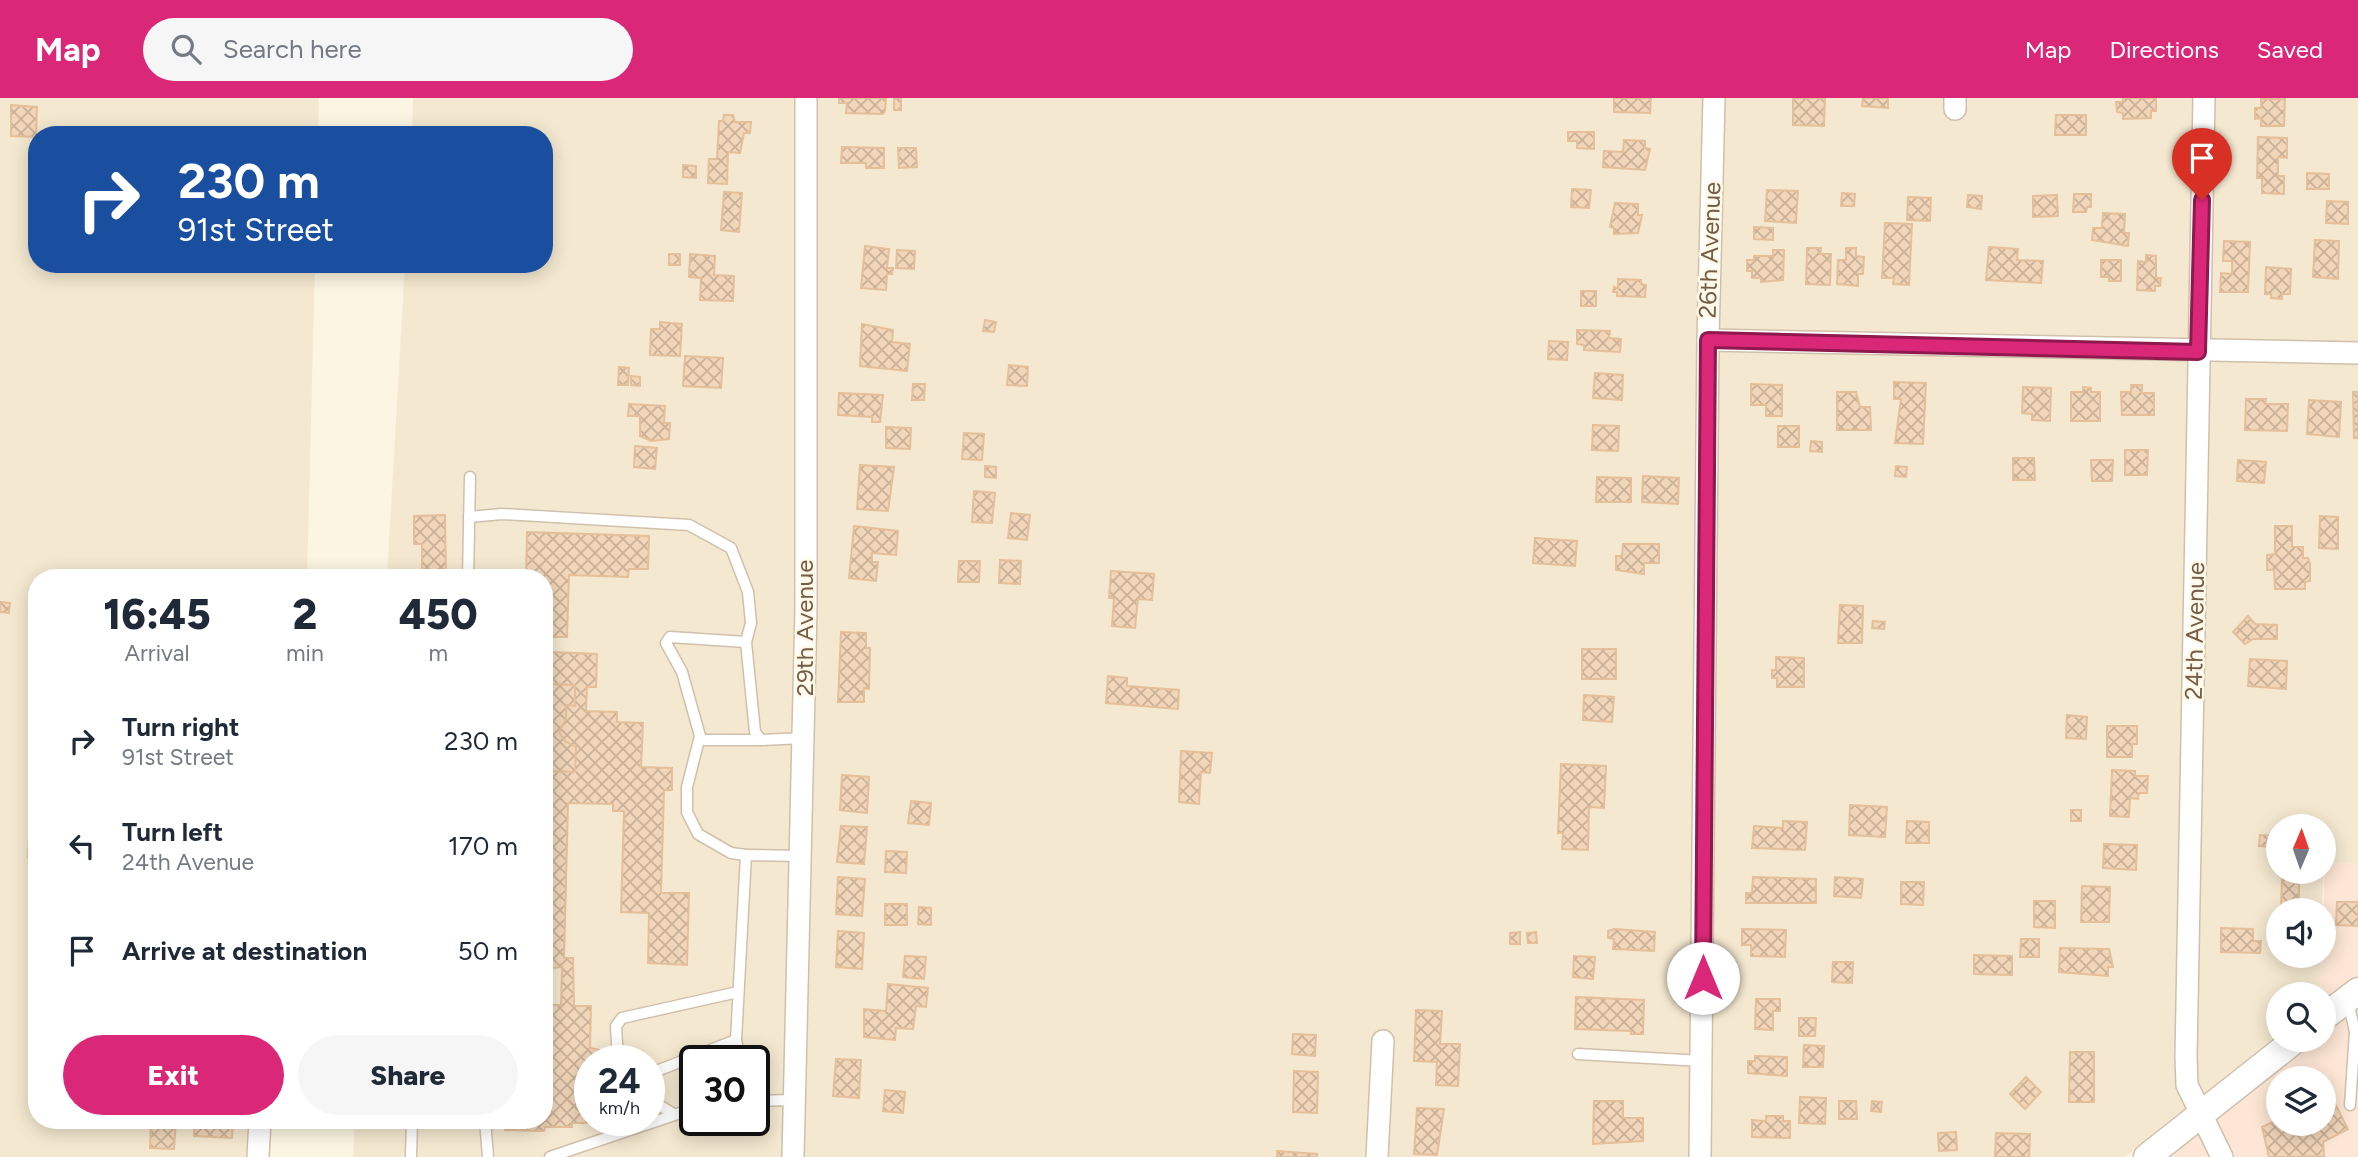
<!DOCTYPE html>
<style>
body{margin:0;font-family:Figtree,sans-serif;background:#f6f6f7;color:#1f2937;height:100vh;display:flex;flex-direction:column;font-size:26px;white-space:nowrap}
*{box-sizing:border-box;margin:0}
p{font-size:23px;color:#747a83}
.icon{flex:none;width:38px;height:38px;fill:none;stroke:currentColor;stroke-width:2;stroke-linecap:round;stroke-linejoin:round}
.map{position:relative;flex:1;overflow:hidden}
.panel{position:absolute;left:28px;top:471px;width:525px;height:560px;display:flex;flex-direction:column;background:#fff;border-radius:28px;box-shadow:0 4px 18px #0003}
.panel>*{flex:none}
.top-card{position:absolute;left:28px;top:28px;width:525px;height:147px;border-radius:28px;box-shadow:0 4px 18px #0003;background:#1a4fa0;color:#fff;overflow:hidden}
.needle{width:46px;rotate:2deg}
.tools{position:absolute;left:2266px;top:716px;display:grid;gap:14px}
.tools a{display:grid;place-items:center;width:70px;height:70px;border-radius:50%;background:#fff;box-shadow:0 4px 18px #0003;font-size:35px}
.speed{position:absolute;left:574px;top:947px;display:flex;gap:14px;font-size:35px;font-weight:700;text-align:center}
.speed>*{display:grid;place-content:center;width:91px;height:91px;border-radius:50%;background:#fff;box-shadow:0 4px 18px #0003;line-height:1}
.speed small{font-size:18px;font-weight:400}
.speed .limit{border:4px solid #111;border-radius:10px;background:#fff;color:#111}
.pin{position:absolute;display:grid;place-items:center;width:60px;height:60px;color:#fff;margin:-72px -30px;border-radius:50% 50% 50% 0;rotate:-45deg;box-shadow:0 0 7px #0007}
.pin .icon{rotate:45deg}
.me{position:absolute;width:77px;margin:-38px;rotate:0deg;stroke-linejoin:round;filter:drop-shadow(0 0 5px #0008)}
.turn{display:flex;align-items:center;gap:24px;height:147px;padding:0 35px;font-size:32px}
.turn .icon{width:91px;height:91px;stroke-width:2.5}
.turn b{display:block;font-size:49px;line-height:60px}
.eta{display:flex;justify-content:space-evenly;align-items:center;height:119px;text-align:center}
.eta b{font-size:42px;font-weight:800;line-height:49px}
.primary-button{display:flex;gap:14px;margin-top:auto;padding:14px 35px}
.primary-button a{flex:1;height:80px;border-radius:42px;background:#db2777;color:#fff;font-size:28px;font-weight:800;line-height:80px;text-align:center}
.primary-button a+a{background:#f6f6f7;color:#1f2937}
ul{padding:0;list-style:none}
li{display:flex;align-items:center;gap:21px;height:105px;padding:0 35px}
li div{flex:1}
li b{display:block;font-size:26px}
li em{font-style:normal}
header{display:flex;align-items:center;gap:42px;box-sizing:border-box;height:98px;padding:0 35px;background:#db2777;color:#fff}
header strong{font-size:33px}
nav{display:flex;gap:38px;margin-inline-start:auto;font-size:24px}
.search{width:490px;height:63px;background:#f6f6f7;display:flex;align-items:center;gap:18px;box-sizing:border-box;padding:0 24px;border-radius:38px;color:#747a83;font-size:26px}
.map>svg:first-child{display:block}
.residential{fill:#f4e8d0;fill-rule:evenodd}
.commercial{fill:#fde6d5;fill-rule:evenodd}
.building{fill:url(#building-cross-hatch);stroke:#e5bf99;stroke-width:2}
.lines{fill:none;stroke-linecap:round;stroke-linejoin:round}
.service-casing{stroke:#d0c0ab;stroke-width:13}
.minor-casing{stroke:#d0c0ab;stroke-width:24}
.tertiary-casing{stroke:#d0c0ab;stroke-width:29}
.service{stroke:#fff;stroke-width:10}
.minor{stroke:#fff;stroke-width:21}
.tertiary{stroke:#fff;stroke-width:26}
.route-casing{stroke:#8e194d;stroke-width:18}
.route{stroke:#db2777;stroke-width:12}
.labels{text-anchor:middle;stroke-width:5;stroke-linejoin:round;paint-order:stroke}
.street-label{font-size:24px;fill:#745d48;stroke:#fff9e8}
</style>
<header>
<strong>Map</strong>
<div class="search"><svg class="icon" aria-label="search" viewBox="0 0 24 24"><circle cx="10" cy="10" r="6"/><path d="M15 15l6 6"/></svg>Search here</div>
<nav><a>Map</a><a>Directions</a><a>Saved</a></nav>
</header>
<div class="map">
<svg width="2358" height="1059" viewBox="0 0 2358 1059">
<defs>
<pattern id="building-cross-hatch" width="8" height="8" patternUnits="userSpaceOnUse" patternTransform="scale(1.75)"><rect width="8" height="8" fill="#f2d6b9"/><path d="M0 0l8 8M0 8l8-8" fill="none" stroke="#c9b198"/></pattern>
</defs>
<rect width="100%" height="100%" fill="#fcf5e2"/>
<g class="residential">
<path d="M0,0H319L318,37H37V166H315L307,479L37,480V1022H254L252,1059H0Z"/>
<path d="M413,0H2358V766L2324,764V728H2278V774H2323L2322,812H2278V858H2321L2320,896H2278V940L2125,1059H353L355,1022H544V480L387,479L405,166H544V37H412ZM590,962H649V1022H590ZM695,962H754V1022H695Z"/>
</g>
<g class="commercial">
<path d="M2324,764L2358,766V878L2324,905V896H2320L2321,858H2324Z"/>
<path d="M2358,910V1059H2168L2318,942H2324V937ZM2278,980H2324V1026H2278Z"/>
</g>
<g class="building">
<path d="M839,0H886L885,13L883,16L846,15L847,5H839Z"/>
<rect x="894" y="0" width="7" height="12"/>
<path d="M1614,0H1651L1650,15L1614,14Z"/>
<path d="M1793,0H1825L1824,28L1793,27Z"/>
<path d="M1863,0H1888V10L1862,8Z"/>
<path d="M2123,0H2156V13H2151V20L2123,21V15L2117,14L2116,4H2123Z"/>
<path d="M2261,1H2285L2284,28H2261V20L2255,21V10H2261Z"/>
<path d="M11,7L37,9L36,39L11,38Z"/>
<path d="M724,17H733L735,24H751L750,35H744L740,55L728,54L727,86L708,85L709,61H717L719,23H723Z"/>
<path d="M2056,17H2086V37H2055Z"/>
<path d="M1568,34H1594V51L1577,50V43H1568Z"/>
<path d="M2258,39L2287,40V60L2278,59V78H2284V96L2262,95V80H2257Z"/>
<path d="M1624,42L1645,43V50L1650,51L1645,72L1603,69L1604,53L1623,54Z"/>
<path d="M842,49L884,50V70H866V65H841Z"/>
<path d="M898,50H916L917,69L899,70Z"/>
<path d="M683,67L696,68V80L683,79Z"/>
<path d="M2307,75L2329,76V91H2307Z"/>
<path d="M1572,91L1591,92L1589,110L1571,109Z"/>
<path d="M1767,92L1798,93L1796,125L1765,123Z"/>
<path d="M724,94L742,95L739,134L721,132Z"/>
<path d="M1842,95L1855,96L1854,108H1841Z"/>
<path d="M2074,96H2091V109H2087L2086,114H2073Z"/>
<path d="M1968,97L1982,98L1981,111L1967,109Z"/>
<path d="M2057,97L2058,118L2033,119V98Z"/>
<path d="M1908,99L1931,100L1930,123L1907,122Z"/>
<path d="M2327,103L2348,104V126L2326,125Z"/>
<path d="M1615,105L1638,106V117H1642L1638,135L1614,136V130L1610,129Z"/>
<path d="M2103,115L2125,116L2124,135H2129L2128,148L2092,142L2093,130H2102Z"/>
<path d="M1885,125L1912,126L1909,187L1893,186L1894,180H1882Z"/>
<path d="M1754,129L1773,130V142L1754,141Z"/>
<path d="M2315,142L2339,143L2338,181L2313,179Z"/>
<path d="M2224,143L2250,144L2248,194H2220L2221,175L2232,176V163H2223Z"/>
<path d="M865,148L889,151L887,170H893L892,176H887L886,192L861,190Z"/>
<path d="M1989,149L2018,151L2017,162L2043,163L2041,185L1986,182Z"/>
<path d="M1807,150H1821L1820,156H1831L1830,187L1806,186Z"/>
<path d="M1846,150H1856V158L1864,159L1863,176H1858V188L1837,186L1838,162H1846Z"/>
<path d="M897,152L915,153L914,171L896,170Z"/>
<path d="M1773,152H1784L1783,182L1761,184V180H1752V173H1747V162H1754V158H1773Z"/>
<rect x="669" y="156" width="11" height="11"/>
<path d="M690,156L715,158L714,177L734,178L733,203L700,202L701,180L689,179Z"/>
<path d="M2146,157L2156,158V180H2161L2160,188H2155V193L2137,192L2138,163L2146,164Z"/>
<path d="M2101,162H2121V183H2109V179H2101Z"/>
<path d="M2266,169L2291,171L2290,196H2282V201L2271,200V196H2265Z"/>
<path d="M1618,181L1641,182V186L1646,187L1645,199L1617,198V194H1613L1614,189L1618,190Z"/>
<rect x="1581" y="193" width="15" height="15"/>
<path d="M985,222L996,224L994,234L983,233Z"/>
<path d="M660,224L682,226L680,258L650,257L651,231H660Z"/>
<path d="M862,226L893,232L892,244L910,246L907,273L860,268Z"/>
<path d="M1577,232L1610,233L1609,240L1621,241L1620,254L1584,252V247L1577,246Z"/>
<path d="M1549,243L1568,244L1567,262L1548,261Z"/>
<path d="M685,258L723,260L721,290L683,288Z"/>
<path d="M1009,267L1028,269L1027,288L1007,287Z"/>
<path d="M619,269L629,270L628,287H618Z"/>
<path d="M1595,275L1623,277L1622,302L1593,300Z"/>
<path d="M631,278L640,279V288L631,287Z"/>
<path d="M1894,284L1926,285L1923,346L1895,345L1901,301H1894Z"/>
<path d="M913,286H925L924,302H912Z"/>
<path d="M1751,286L1782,287V318H1766V307H1751Z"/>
<path d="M2131,287H2142V295H2154V317H2122L2121,294H2131Z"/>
<path d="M2023,289L2051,290L2050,323L2032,322V316L2022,315Z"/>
<path d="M2083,289L2091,290V294H2100V323H2071V294H2083Z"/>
<path d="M1837,294H1856L1860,309H1870L1871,332H1837Z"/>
<path d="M2353,294H2358V340H2354Z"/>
<path d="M839,295L883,297L880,324H872V319L838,317Z"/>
<path d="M2246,301H2266L2265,306H2288L2287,333L2245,332Z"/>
<path d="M2309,302L2341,304L2339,339L2307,336Z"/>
<path d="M629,306L665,308L664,325H670L669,341L651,343L640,338V318H628Z"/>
<path d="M1593,327L1619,328L1618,353L1592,352Z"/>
<rect x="1778" y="328" width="21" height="21"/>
<path d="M886,329L911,330L910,351L886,350Z"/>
<path d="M964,335L984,336L982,362L962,361Z"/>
<path d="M1811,343L1822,344V354L1810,353Z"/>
<path d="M635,348L657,350L655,371L634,369Z"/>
<path d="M2125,352H2148L2147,377H2125Z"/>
<path d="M2013,360H2034L2035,382H2013Z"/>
<path d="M2091,362H2113L2112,383H2092Z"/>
<path d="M2238,362L2266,364L2264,385L2237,383Z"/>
<path d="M860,367L894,369L888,413L857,411Z"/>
<path d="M985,368L996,369V380L985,379Z"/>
<path d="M1896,368L1907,369L1906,379L1895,378Z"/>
<path d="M1643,378L1679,380L1678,406L1642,404Z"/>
<path d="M1597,379L1631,380V404H1596Z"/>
<path d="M974,393L995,395L992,425L972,424Z"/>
<path d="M1011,415L1030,417L1027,442L1008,440Z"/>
<path d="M445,417L446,480H422V446H414V418Z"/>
<path d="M2320,418L2338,419V451L2319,450Z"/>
<path d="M854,428L898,433L896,457L872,455V464H878L876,483L849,480Z"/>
<path d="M2275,428H2292V449H2303V460H2308L2310,465V483L2305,484V491H2275L2274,472H2267V457L2275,456Z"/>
<path d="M527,434L649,438L648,471H629L628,479L569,477L567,539H551V554L597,556L596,589H587L586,613L617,614V624L643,625L641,669L672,670V692H664L661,795H689L687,867L648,865L649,815L621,814L624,713H613V706L568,705L564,860H573L574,908H591L590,950L604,953L603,962H590L589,1025H572V1029H545L544,1033L505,1032V1022H544L547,916H550L551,907H561L562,869L544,871V480H526Z"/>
<path d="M1535,440L1577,443L1575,468L1533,465Z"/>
<path d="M1623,446H1659V465H1644V476L1616,472V458H1622Z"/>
<path d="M1000,462L1021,463L1020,486L999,485Z"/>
<path d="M959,463H980L979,484H958Z"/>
<path d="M1111,473L1154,476L1152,502L1138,501L1135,530L1112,528L1114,500H1109Z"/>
<path d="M0,504L10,505L9,515L0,514Z"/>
<path d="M1840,507L1863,508L1862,545H1838Z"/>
<path d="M2248,518L2255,526L2277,527V541H2253L2245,546L2233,534Z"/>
<path d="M1873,523L1885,524L1884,531L1872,530Z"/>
<path d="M841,534L866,535V550H870L869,591L864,590V604H838Z"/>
<rect x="1582" y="551" width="34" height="30"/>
<path d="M1776,559L1804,560V589H1777V580H1772V572H1776Z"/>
<path d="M2250,561L2287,563L2286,591L2248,588Z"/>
<path d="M1108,578L1127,580V588L1179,592L1178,611L1106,605Z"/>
<path d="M544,586L575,587V608L566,607V621L559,634L565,643L576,649L575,674L552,673L551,667H544Z"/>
<path d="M1584,597L1614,599L1612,624L1583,622Z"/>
<path d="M2067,617L2087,619L2086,641L2066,640Z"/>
<path d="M2107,628H2137V646H2132V659H2107Z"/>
<path d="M1181,653L1212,655L1210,675L1201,674L1199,706L1179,704Z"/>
<path d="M1561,666L1606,668L1604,710L1589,709L1588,752L1562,751L1563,735H1558Z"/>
<path d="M2112,672L2135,673V678H2148L2147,695H2139L2138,701L2130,700L2129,719L2110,718Z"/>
<path d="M842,677L869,679L867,715L840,712Z"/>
<path d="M911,703L931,705L929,727L908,725Z"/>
<path d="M1850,707L1887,709L1885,739L1849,737Z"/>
<rect x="2071" y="712" width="10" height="11"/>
<path d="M1783,723L1807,724L1805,752L1752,750L1754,728L1783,730Z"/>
<path d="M1907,723L1929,724V745H1906Z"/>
<path d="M30,728H37V759H28Z"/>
<path d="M841,728L867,729L864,766L837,764Z"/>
<path d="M2260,737L2277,738V749L2259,748Z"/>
<path d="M2104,746L2137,747L2136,772L2103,770Z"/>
<path d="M886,753L907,754L906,775L885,774Z"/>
<path d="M838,779L865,781L862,818L836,816Z"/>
<path d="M1753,779L1816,781V805H1746V795H1752Z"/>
<path d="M1835,779L1863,781L1861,800L1834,798Z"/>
<path d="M2282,781H2299V812H2281Z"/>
<path d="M1901,784H1924L1923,807L1901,806Z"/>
<path d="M2082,788L2110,789L2109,824H2081Z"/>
<path d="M2034,803H2055V830L2034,829Z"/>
<path d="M2337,804H2358V828L2336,827Z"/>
<rect x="885" y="806" width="22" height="21"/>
<path d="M919,809L931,810V827L918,826Z"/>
<path d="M2221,830L2253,831V843H2261L2260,855L2221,854Z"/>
<path d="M1614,831L1655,834L1654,853L1613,851L1614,841L1608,840V833Z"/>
<path d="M1742,831L1786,832L1785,859L1751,858V847H1742Z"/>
<path d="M838,833L864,835L862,871L836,869Z"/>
<path d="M1520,834V846H1510V835Z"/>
<path d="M1536,834L1537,845H1528L1527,835Z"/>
<path d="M2021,841H2039V859H2020Z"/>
<path d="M2060,850L2109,851L2113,869H2108V878L2059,874Z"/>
<path d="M1974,857L2012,858V877L1974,876Z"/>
<path d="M905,858L926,859L924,881L903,879Z"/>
<path d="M1574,858L1595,859L1593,881L1573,879Z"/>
<path d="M1833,864H1853L1852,885L1832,884Z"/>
<path d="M888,886L928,890L926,909L916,908L913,931L896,930L895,942L864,939V911L886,913Z"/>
<path d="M1576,899L1644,902L1643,936H1631V933L1575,931Z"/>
<path d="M1756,901H1780V913H1773V932L1755,931Z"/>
<path d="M1416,912L1442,913L1440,946H1460L1458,988L1436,987L1437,964L1414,963Z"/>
<path d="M1799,920H1816L1815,938H1799Z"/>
<path d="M1293,936L1316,937L1315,958L1292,956Z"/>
<path d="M1804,947L1824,948L1823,969H1803Z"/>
<path d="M2070,954H2094V1004H2069Z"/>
<path d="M1755,958L1787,959V978L1748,975V963H1755Z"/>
<path d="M836,961L861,962L859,1000L833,998Z"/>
<path d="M1294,973L1318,974L1317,1015L1293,1014Z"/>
<path d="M2026,979L2041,994L2025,1011L2010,996Z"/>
<path d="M2327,990L2348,1031L2323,1044L2324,1058L2269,1059L2262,1029L2278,1021V1026H2324V992Z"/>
<path d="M885,992L905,994L903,1015L883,1013Z"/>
<path d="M1800,999L1826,1000L1825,1026L1799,1025Z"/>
<path d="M1594,1003H1623V1020H1643V1043L1593,1046Z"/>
<path d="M1839,1003H1856L1857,1021H1839Z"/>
<path d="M1872,1003L1882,1004L1881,1014L1871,1013Z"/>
<path d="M1417,1010L1444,1011L1437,1057L1414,1056Z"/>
<path d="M1766,1018H1783V1023H1790V1040L1752,1039V1022L1766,1023Z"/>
<path d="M151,1022H176L174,1051L150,1050Z"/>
<path d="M195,1022L233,1023L232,1040L194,1038Z"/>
<path d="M1956,1034L1957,1052L1939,1053L1938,1035Z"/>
<path d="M1996,1035L2030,1036L2029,1059H1995Z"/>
<path d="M1277,1053L1317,1056V1059H1277Z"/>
</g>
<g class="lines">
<g class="service-casing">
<g id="service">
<path d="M469,419L502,416L689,427L731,450L748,494L751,525L746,544L755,634L761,642L804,640"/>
<path d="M468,480L470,379"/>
<path d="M700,642H761"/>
<path d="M746,757L731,755L698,736L687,714V689L700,638L682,574L666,545L670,539L746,544"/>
<path d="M2348,903L2355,934L2350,1007"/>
<path d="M1578,956L1702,963"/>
<path d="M618,962L616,928L622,920L738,894"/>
<path d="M740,962L736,942L746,757L800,758"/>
<path d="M649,976L736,942"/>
<path d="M649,1001L672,1015"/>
<path d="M754,1003L794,1002"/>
<path d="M485,1022L488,1059"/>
<path d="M411,1059L412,1022"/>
<path d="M550,1059L695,1010"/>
</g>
</g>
<g class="minor-casing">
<g id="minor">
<path d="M2204,0L2186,959L2187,987L2222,1059"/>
<path d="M1955,11V0"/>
<path d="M1708,242L2358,255"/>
<path d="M258,1059L260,1022"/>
<path d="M793,1059L806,511V0"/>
<path d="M1377,1059L1383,943"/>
<path d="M1700,1059L1708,242L1714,0"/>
</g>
</g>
<g class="tertiary-casing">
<g id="tertiary">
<path d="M2324,919L2358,893"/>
<path d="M2147,1059L2295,942"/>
</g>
</g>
<use href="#service" class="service"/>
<use href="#minor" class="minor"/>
<use href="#tertiary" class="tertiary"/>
</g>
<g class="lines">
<g class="route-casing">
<path id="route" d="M1703,880L1708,242L2198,254L2202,102"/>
</g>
<use href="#route" class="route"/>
</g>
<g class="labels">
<g class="street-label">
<text transform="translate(1710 152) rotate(-88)" y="8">26th Avenue</text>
<text transform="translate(805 530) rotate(-90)" y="8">29th Avenue</text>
<text transform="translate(2195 533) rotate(-89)" y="8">24th Avenue</text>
</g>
</g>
</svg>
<div class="tools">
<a><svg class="needle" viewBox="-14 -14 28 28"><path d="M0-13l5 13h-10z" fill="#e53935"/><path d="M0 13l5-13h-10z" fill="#747a83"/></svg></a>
<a><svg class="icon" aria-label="sound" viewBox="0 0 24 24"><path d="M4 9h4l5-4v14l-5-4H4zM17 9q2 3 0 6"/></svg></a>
<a><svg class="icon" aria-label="search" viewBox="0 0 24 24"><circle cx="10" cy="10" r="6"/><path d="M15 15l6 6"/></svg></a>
<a><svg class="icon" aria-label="layers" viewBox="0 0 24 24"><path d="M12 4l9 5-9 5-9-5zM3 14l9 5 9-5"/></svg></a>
</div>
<div class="speed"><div>24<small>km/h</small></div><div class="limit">30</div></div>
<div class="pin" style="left:2202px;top:102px;background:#d93025"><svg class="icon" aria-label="arrive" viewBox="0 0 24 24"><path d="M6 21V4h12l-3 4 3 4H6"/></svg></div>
<svg class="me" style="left:1703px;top:880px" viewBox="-20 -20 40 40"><circle r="19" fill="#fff"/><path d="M0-13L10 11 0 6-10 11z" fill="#db2777"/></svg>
<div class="top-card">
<div class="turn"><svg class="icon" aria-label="right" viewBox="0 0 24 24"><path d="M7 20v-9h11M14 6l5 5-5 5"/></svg><div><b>230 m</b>91st Street</div></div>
</div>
<section class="panel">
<div class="eta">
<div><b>16:45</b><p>Arrival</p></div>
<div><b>2</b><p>min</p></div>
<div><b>450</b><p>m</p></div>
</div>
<ul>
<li><svg class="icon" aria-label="right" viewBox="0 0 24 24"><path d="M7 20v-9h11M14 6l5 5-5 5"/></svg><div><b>Turn right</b><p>91st Street</p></div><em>230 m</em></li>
<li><svg class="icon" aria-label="left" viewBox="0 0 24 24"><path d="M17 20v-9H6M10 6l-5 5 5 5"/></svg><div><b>Turn left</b><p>24th Avenue</p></div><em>170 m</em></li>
<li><svg class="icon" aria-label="arrive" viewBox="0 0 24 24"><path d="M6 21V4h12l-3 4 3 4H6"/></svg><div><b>Arrive at destination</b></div><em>50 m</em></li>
</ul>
<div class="primary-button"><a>Exit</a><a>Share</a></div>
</section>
</div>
